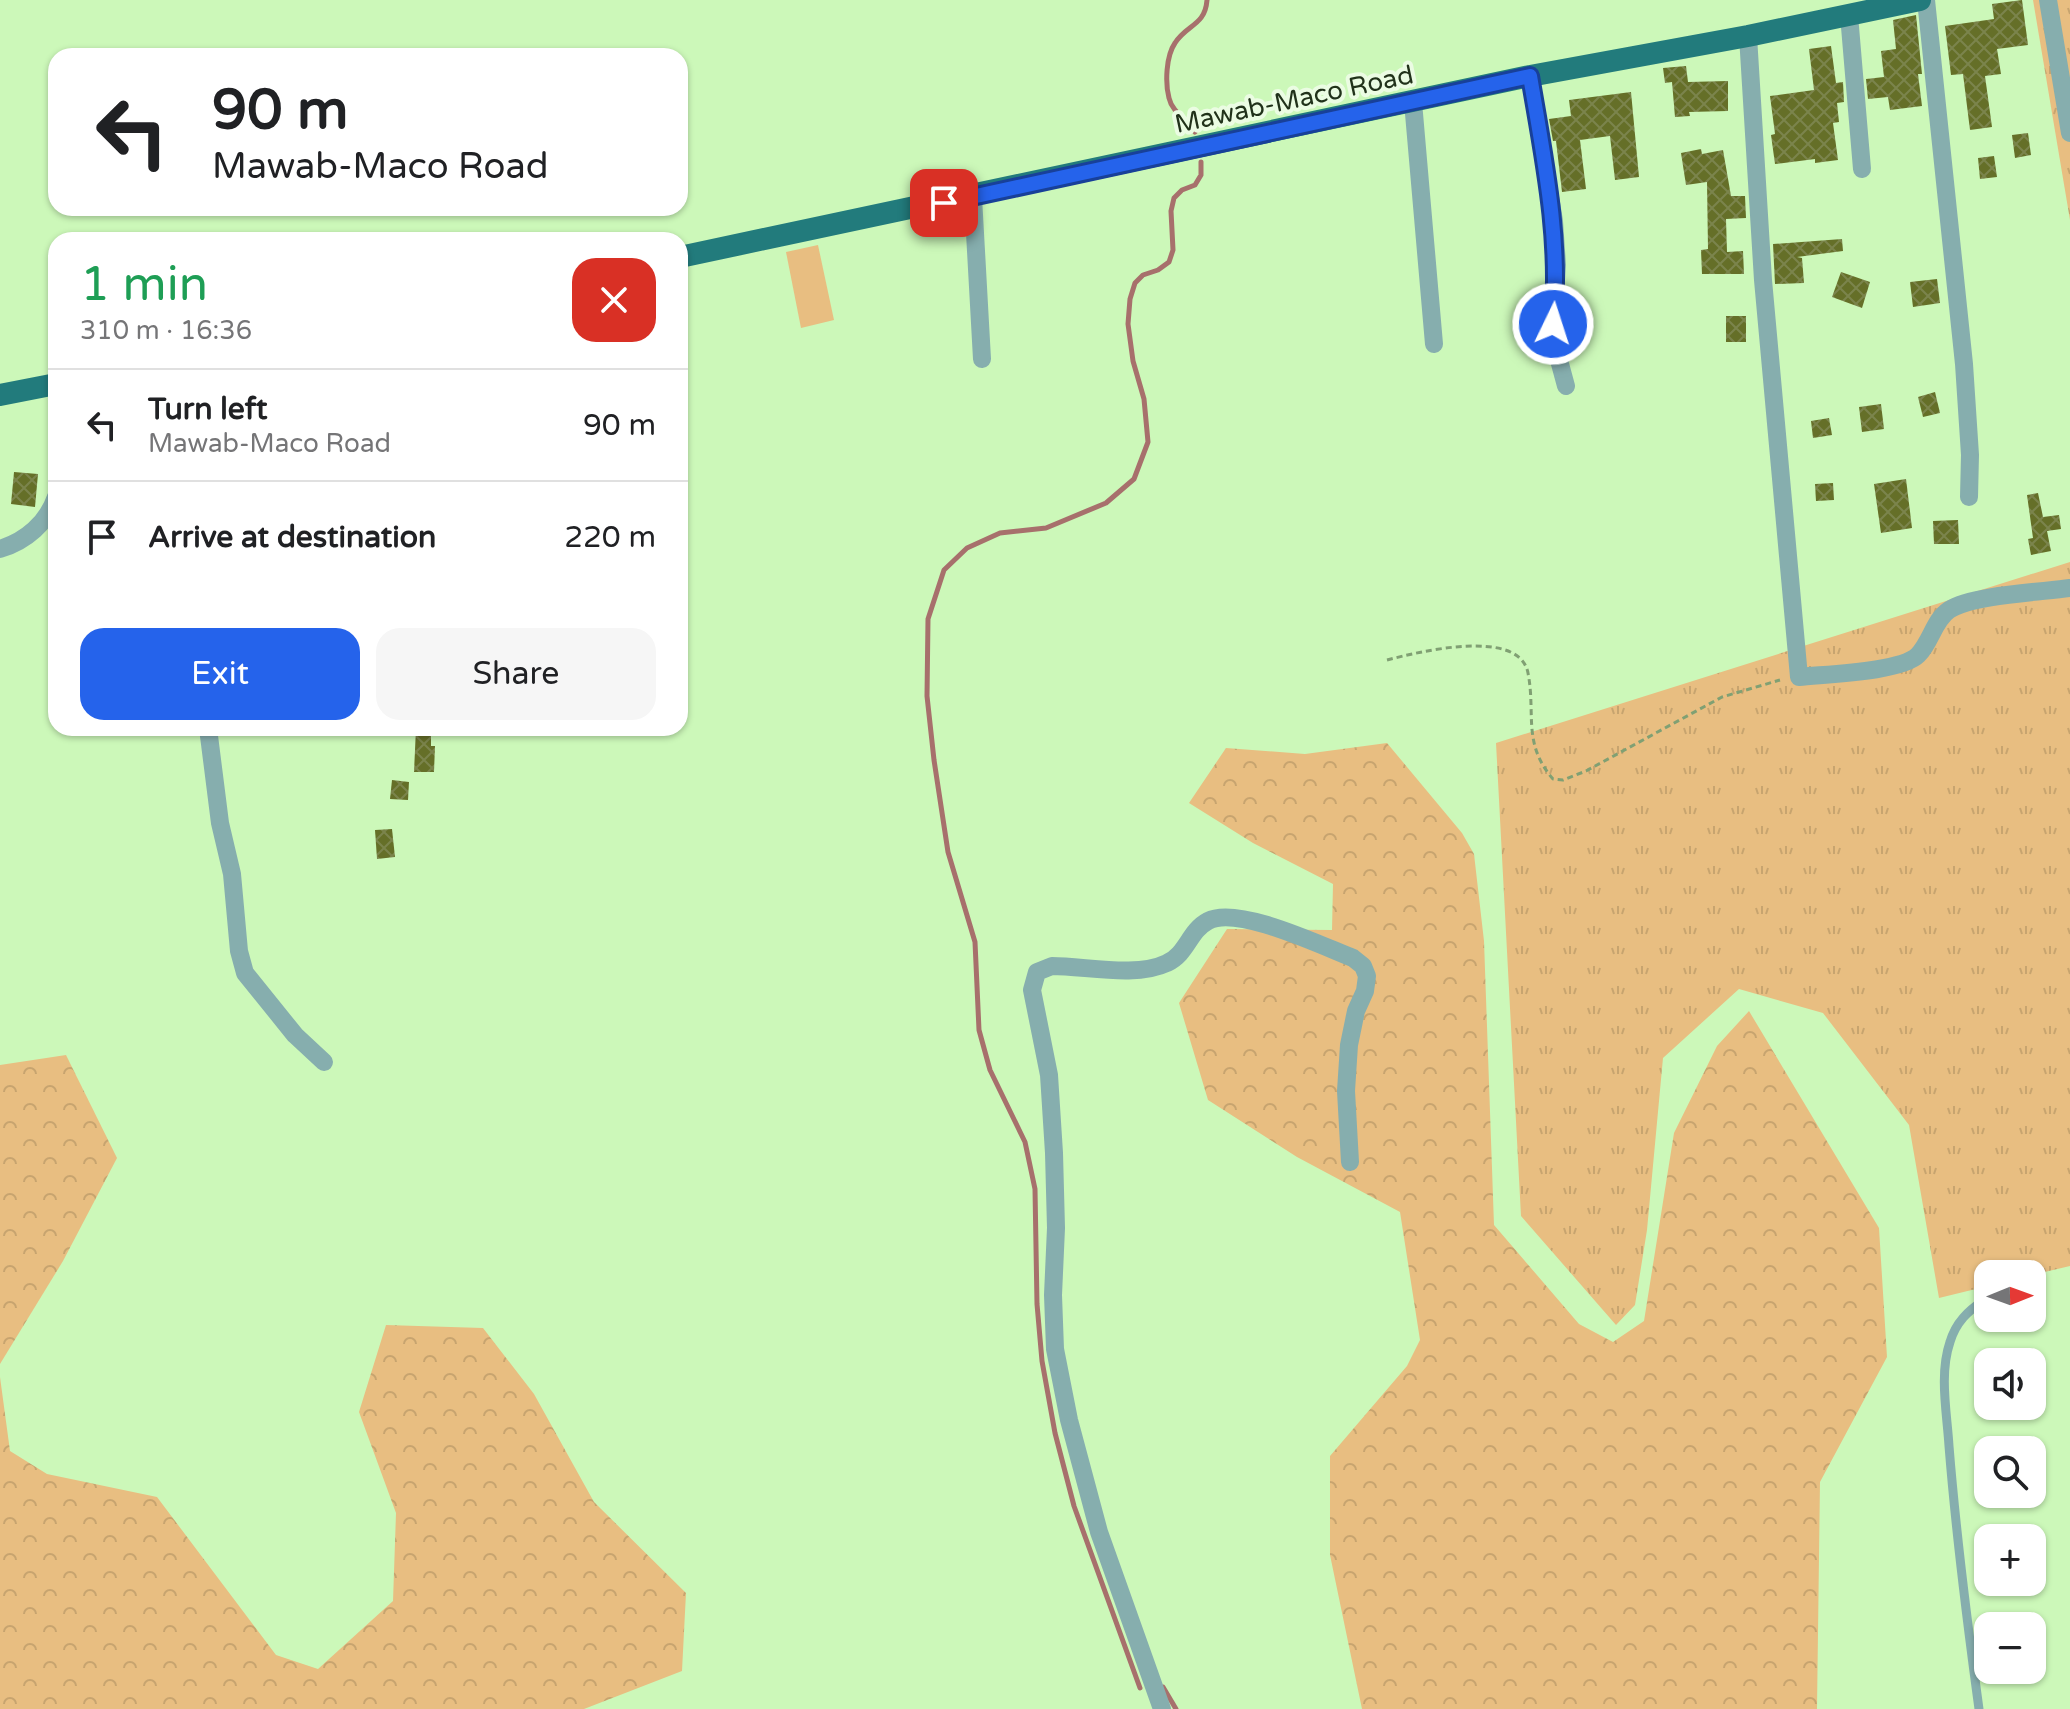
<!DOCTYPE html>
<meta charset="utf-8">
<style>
body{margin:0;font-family:"Varela Round",sans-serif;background:#f6f6f6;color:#202124;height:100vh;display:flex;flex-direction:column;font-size:30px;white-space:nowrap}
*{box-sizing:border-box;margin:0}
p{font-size:26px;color:#757577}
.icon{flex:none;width:44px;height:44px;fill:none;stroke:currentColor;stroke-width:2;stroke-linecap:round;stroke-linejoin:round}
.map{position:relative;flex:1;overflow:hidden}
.details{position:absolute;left:48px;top:232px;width:640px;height:504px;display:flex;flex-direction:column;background:#fff;border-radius:24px;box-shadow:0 2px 6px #0004}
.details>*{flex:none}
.top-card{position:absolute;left:48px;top:48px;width:640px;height:168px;border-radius:24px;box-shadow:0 2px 6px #0004;background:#fff;color:#202124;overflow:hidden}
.needle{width:52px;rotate:89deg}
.buttons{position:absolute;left:1974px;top:1260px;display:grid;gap:16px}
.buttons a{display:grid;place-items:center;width:72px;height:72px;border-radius:16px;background:#fff;box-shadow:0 2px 6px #0004;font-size:40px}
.pin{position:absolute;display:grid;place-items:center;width:68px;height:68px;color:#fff;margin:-34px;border-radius:16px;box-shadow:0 4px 12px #0006}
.me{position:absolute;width:88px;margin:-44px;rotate:4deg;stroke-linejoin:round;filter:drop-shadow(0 0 6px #0008)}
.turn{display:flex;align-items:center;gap:28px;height:168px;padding:0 32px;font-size:36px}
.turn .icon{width:104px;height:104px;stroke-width:2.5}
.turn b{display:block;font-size:56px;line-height:68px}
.round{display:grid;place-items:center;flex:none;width:84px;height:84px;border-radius:24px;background:#f6f6f6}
.overview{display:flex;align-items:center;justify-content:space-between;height:136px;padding:0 32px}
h1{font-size:48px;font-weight:600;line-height:60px;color:#1e9e55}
.cta{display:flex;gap:16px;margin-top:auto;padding:16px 32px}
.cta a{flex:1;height:92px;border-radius:24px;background:#2563eb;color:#fff;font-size:32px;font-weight:600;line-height:92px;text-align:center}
.cta a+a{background:#f6f6f6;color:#202124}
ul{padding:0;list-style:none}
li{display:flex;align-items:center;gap:24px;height:112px;padding:0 32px;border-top:2px solid #e0e0e0}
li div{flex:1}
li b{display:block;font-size:30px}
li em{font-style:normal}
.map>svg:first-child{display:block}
.grass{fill:url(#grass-tufts)}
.forest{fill:url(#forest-crowns)}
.park{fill:#e8be81}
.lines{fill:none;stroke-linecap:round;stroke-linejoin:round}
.stream{stroke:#a7706c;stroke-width:5}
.building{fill:url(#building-cross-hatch)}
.path{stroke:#80a073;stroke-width:3;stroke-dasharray:6 4;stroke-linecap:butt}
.service{stroke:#86aeae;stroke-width:9}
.minor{stroke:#86aeae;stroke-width:18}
.primary{stroke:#227b7c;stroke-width:22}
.route-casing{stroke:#184099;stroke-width:20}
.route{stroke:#2563eb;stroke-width:14}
.labels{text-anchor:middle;stroke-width:8;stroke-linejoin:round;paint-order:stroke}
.street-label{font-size:26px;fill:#21321a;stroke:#ebfce3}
</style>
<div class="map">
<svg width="2070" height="1709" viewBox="0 0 2070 1709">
<defs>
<pattern id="grass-tufts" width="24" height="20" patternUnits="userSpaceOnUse" patternTransform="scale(2)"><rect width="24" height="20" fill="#e8be81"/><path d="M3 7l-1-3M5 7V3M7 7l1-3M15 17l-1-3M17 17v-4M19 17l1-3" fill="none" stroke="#c7a46f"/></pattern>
<pattern id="forest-crowns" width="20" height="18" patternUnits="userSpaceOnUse" patternTransform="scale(2)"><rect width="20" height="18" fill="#e8be81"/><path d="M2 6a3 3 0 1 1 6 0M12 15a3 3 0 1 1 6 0" fill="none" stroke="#c7a46f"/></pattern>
<pattern id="building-cross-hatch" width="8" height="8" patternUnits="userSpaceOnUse" patternTransform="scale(2)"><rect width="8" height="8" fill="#656f28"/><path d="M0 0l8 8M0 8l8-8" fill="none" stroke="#7b844c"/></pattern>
</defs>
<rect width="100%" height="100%" fill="#ccf8b9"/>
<g class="grass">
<path d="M2033,0H2070V220Z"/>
<path d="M2070,562V1266L2032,1275L1988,1274V1286L1939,1298L1909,1125L1823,1013L1739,989L1663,1058L1647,1230L1635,1305L1616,1325L1521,1216L1496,743Z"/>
</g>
<g class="forest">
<path d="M1387,743L1462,833L1474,854L1484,941L1494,1225L1579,1324L1613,1342L1644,1321L1674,1133L1717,1046L1749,1011L1879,1228L1887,1357L1820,1482L1817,1709H1362L1330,1555V1456L1407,1366L1420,1340L1400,1212L1297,1157L1208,1100L1179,1003L1227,929L1332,930L1333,884L1253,843L1189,803L1226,748L1305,754Z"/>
<path d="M66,1055L117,1158L63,1261L0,1364V1065Z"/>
<path d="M386,1325L483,1328L534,1394L594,1502L686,1593L682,1671L584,1709H0V1377L10,1451L47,1474L157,1497L276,1655L318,1669L393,1601L396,1513L359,1412Z"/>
</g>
<path class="park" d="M818,245L834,320L801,328L786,252Z"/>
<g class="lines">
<g class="stream">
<path d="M1195,132C1187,120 1172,112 1169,98C1165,83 1166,56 1175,43C1187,24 1205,26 1207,0"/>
<path d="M1163,1687L1176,1709"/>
<path d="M1140,1688L1074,1506L1055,1433L1042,1361L1037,1304L1035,1189L1025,1142L990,1070L979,1030L975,942L948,852L934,760L927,696L928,619L944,570L967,548L1000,533L1046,528L1106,503L1134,479L1148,442L1144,399L1133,361L1128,324L1130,299L1135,283L1143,275L1158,270L1169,262L1173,250L1171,211L1174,198L1182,190L1195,185L1201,175V162"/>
</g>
</g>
<g class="building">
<path d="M2022,0L2028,45L1997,49L2001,74L1985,76L1992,127L1970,130L1963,74L1951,75L1945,26L1994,19L1992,4Z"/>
<path d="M1916,15L1922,74H1918L1922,106L1890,110L1888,97L1868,99L1866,79L1884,77L1881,51L1896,49L1893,20Z"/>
<path d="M1831,46L1836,83L1843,82L1844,102L1837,103L1839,122L1833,123L1838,160L1815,163V159L1775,164L1771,135L1775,134L1770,96L1814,90L1809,49Z"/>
<path d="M1686,66L1688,82L1728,81V111L1689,112L1690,116L1675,117L1672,82L1665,83L1663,68Z"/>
<path d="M1631,92L1639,177L1615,180L1610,136L1580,140L1586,189L1562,192L1556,141H1553L1549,119L1571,116L1569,100Z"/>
<path d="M2028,133L2031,155L2015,158L2012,135Z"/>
<path d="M1701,149L1702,154L1723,150L1731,196H1745L1746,218L1726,219L1727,252L1743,251L1744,274H1702L1701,250L1708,249L1707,182L1686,185L1681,153Z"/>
<path d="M1994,156L1997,177L1980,179L1978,158Z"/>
<path d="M1842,239L1843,251L1797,257L1802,258L1804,283L1775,284L1773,244Z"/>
<path d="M1841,272L1870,282L1862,308L1832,297Z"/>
<path d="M1937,279L1940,303L1913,307L1910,282Z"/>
<rect x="1726" y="316" width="20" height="26"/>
<path d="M1935,392L1940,413L1923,417L1918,397Z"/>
<path d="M1881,404L1884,429L1862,432L1859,407Z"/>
<path d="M1829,418L1832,435L1813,438L1811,421Z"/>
<path d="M14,472L38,474L35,507L11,504Z"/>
<path d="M1906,479L1912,528L1881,533L1874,484Z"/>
<path d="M1833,483L1834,500L1816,501L1815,484Z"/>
<path d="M2038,493L2043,517L2059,515L2061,529L2047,531L2051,551L2031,555L2028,539L2033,538L2027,495Z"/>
<path d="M1958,520L1959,544H1934L1933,521Z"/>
<path d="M416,728H431V746H435L434,772H414Z"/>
<path d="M392,780L409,782L408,800L390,799Z"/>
<path d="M392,829L395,857L377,859L375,830Z"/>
</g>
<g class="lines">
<path class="path" d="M1387,660C1418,652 1519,627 1528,673C1536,714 1522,743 1553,779L1563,780L1586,771L1722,697L1780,680"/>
<path class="service" d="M1979,1709C1967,1621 1956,1534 1949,1446C1947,1413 1939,1374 1950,1342C1956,1322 1968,1311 1984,1300"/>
<g class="minor">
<path d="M1926,0L1964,364L1970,455L1969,497"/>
<path d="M2048,0L2070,133"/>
<path d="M1849,15L1862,169"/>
<path d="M1748,36L1763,280L1799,677C1826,674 1901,672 1918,655C1931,642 1934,620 1949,610C1971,595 2042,592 2070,588"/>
<path d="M1530,76L1554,221L1557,265L1553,324L1556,349L1566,386"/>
<path d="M1413,102L1434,344"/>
<path d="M973,197L982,359"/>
<path d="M0,549C26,541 47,523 56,497"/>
<path d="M208,728L220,823L232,874L239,951L245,973L295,1035L324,1062"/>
<path d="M1162,1709L1099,1532L1069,1420L1055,1349L1053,1295L1056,1228L1054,1153L1049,1075L1032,990L1037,972L1052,966C1086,966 1136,978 1167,963C1187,954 1189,931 1208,921C1237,905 1322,946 1353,958L1363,966L1367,976L1365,991L1356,1011L1349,1045L1346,1091L1350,1162"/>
</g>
<g class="primary">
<path d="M680,257L1530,76L1748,36L1920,0"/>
<path d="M0,395L56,384"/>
</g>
</g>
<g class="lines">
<g class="route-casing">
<path id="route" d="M944,203L1530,76C1544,159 1561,239 1553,324"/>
</g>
<use href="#route" class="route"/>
</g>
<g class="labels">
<g class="street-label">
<text transform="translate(1294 99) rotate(-12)" y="9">Mawab-Maco Road</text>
</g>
</g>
</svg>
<div class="buttons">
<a><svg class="needle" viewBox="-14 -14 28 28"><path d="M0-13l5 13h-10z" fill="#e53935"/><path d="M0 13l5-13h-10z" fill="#757577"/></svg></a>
<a><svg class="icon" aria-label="sound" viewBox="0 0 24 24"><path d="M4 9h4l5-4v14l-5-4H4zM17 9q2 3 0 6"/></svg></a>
<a><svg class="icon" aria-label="search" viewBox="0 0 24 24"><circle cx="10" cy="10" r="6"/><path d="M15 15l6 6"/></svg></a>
<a>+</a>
<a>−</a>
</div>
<div class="pin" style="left:944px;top:203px;background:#d93025"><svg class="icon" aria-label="arrive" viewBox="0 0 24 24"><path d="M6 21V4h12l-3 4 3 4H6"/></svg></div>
<svg class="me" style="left:1553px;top:324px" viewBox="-20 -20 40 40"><circle r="17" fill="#2563eb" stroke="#fff" stroke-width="3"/><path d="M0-11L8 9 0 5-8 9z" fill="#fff"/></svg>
<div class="top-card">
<div class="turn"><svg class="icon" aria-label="left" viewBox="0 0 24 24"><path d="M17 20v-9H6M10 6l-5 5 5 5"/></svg><div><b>90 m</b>Mawab-Maco Road</div></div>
</div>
<section class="details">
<div class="overview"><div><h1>1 min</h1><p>310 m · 16:36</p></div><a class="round" style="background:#d93025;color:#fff"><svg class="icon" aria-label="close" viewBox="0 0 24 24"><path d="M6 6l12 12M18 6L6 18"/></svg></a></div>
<ul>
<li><svg class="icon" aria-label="left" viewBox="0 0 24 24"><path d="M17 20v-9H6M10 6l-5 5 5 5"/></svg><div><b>Turn left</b><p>Mawab-Maco Road</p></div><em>90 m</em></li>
<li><svg class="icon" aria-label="arrive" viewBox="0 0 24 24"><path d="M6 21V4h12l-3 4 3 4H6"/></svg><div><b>Arrive at destination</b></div><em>220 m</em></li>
</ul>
<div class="cta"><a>Exit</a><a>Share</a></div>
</section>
</div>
